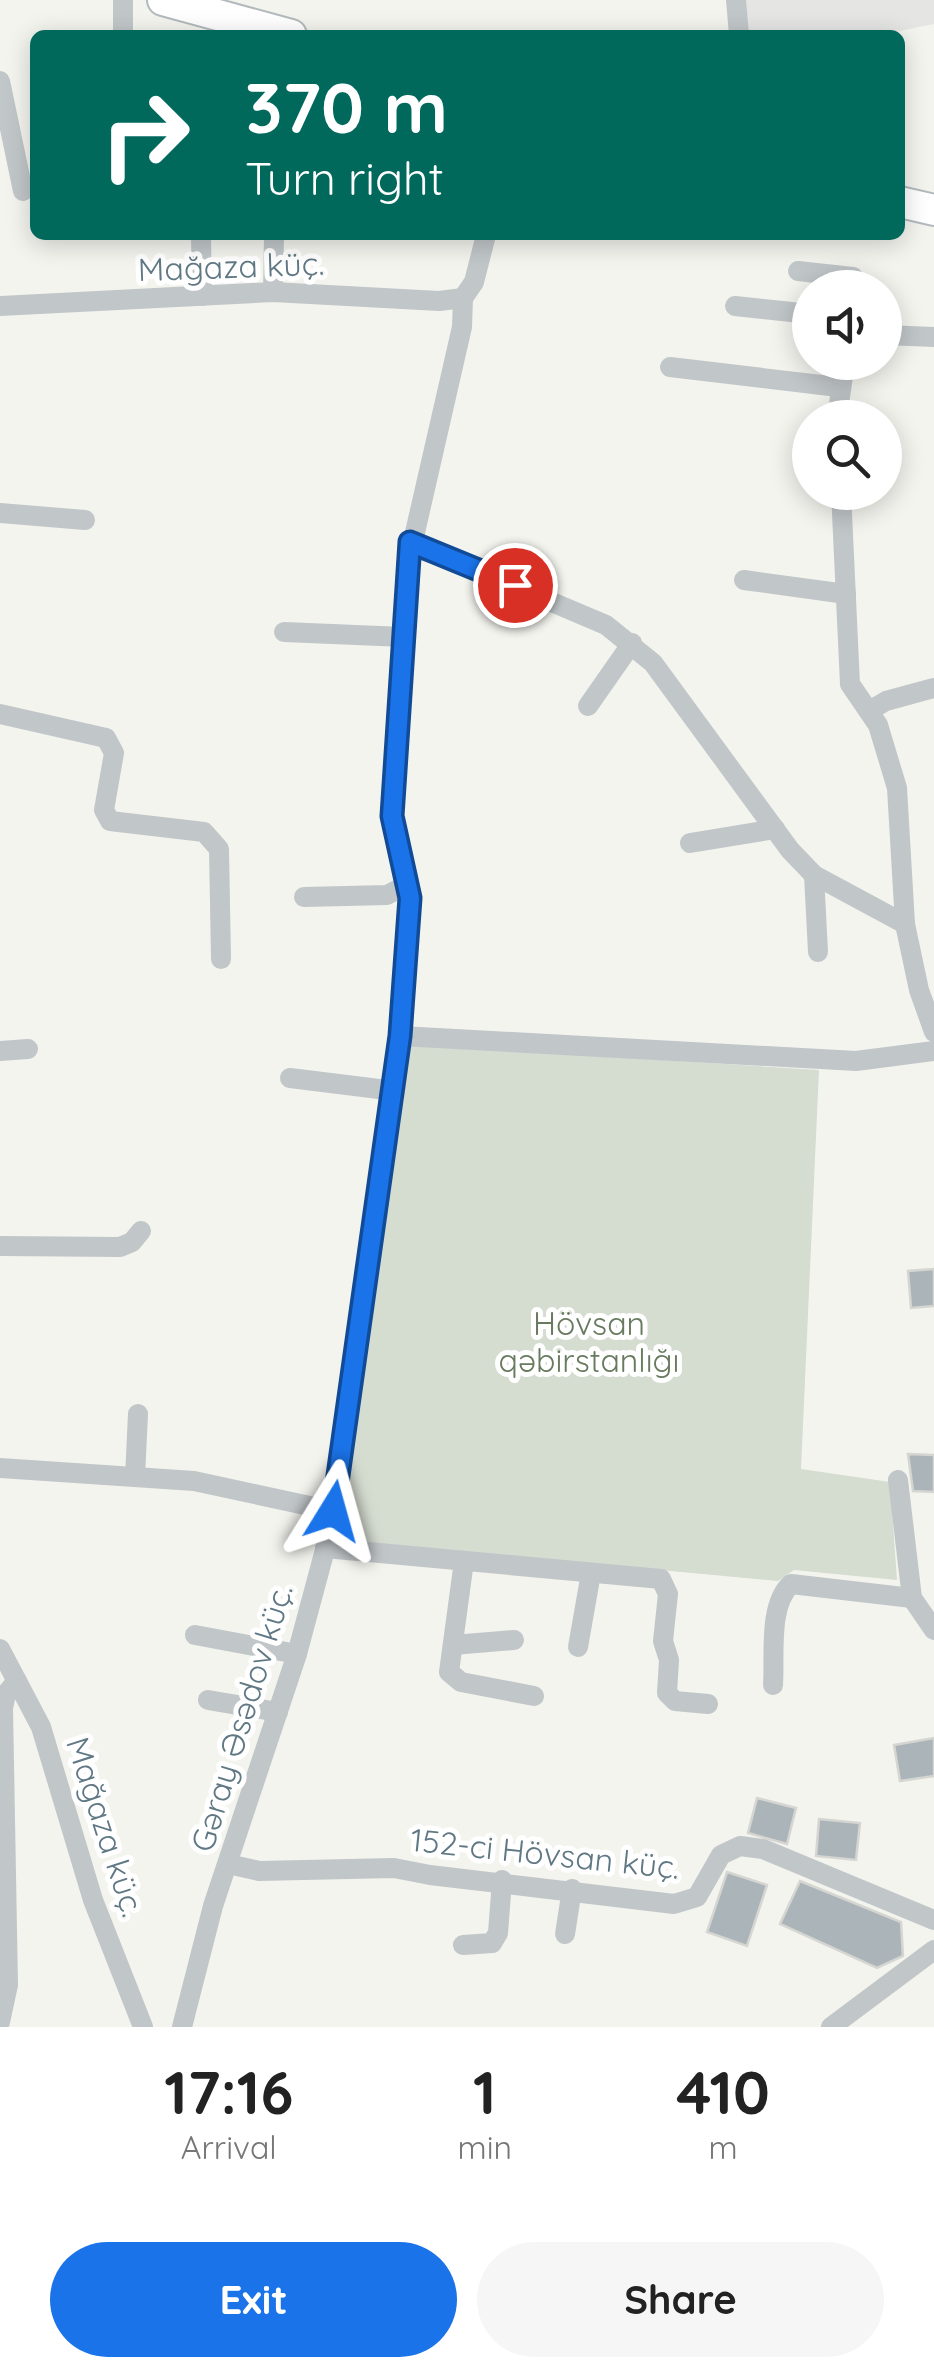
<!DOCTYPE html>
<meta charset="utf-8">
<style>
body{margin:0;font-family:Quicksand,sans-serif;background:#f6f6f6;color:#222;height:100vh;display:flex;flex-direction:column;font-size:38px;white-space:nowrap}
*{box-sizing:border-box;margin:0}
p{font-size:32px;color:#767676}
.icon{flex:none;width:55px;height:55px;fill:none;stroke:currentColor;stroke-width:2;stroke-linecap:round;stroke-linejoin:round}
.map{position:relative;height:2027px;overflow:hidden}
.side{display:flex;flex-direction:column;background:#fff;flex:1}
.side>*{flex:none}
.banner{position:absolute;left:30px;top:30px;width:875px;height:210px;border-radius:15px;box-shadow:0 5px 25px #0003;background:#00695c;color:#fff;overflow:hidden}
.controls{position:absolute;left:792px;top:270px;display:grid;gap:20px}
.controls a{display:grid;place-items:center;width:110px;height:110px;border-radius:50%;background:#fff;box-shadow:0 5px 25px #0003;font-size:50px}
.pin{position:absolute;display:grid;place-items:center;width:85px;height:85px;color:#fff;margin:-42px;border:5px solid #fff;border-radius:50%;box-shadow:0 2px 10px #0007}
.me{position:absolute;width:110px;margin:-55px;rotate:8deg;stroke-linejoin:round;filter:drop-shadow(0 0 8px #0008)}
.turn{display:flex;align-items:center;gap:35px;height:210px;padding:0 50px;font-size:45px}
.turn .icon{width:130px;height:130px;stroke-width:2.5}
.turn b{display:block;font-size:70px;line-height:85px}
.eta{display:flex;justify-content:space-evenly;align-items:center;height:170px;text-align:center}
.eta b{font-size:60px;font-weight:700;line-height:70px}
.cta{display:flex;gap:20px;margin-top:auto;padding:20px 50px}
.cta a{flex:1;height:115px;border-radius:60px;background:#1a73e8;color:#fff;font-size:40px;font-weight:700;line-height:115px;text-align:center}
.cta a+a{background:#f6f6f6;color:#222}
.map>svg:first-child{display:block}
.built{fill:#e5e5e3}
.green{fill:#d5dcd0}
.building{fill:#abb5b9;stroke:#d5d5d2;stroke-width:2.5}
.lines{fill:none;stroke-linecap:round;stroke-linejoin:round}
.secondary-casing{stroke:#b3babd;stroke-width:34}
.street{stroke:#c1c6c9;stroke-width:20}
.secondary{stroke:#fff;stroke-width:30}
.route-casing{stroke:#114b97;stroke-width:25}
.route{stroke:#1a73e8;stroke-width:18}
.labels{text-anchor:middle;stroke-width:10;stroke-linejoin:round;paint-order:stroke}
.street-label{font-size:32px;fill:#607884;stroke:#fff}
.park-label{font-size:32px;fill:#687a5f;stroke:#fff}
</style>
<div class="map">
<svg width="934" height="2027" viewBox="0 0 934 2027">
<rect width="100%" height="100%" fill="#f4f4ef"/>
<path class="built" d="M746,0H934V24L880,35H747Z"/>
<path class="green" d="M409,1044L819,1070L801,1469L890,1482L897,1580L794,1570L778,1581L341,1540Z"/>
<g class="building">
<path d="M934,1269V1306L911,1308L908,1271Z"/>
<path d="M908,1454L934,1455V1492L913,1491Z"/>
<path d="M934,1738V1776L900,1781L894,1745Z"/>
<path d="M757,1798L796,1808L787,1844L748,1833Z"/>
<path d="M819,1819L860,1823L856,1860L816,1856Z"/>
<path d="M727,1872L767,1885L747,1946L707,1932Z"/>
<path d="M800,1881L901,1922L903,1956L877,1968L780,1924Z"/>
</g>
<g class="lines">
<g class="secondary-casing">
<g id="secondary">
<path d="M163,0L291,35"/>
<path d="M900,202L934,210"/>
</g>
</g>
<g class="street">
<path d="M123,0V35"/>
<path d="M736,0L739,35"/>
<path d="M0,81L23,191"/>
<path d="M201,235L202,296"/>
<path d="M798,271L853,277L860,288"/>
<path d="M273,292L274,235"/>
<path d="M463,298L474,282L486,235"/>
<path d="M0,306L273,292L439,301L463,298"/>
<path d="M735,306L810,314"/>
<path d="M885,335L934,337"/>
<path d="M670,367L838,387"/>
<path d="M837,418L845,362"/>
<path d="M841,492L850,684L878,725L897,788L905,924L919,990L934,1032"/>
<path d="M0,513L85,520"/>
<path d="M410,542L606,625L653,663L790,850L814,875L905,924"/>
<path d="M744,580L846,594"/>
<path d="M284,632L404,637"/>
<path d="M588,706L632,643"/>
<path d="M869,711L886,701L934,688"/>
<path d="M0,714L106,738L114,753L104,810L110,821L204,832L219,849L221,959"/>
<path d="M690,843L775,829"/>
<path d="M814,875L818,952"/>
<path d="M304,897L387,895L408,884"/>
<path d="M401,1036L856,1061L934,1051"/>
<path d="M0,1051L28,1049"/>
<path d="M290,1078L395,1091"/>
<path d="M0,1246L120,1247L132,1242L141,1231"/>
<path d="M0,1468L194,1481L333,1511"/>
<path d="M135,1477L138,1414"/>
<path d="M898,1480L912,1598L934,1630"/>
<path d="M325,1548L661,1579L668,1594L663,1641L669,1660L667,1693L675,1701L708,1704"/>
<path d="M464,1561L449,1672L461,1682L534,1696"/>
<path d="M195,1635L297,1654"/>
<path d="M453,1645L514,1640"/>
<path d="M578,1647L591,1573"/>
<path d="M0,1649L41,1727L93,1900L143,2027"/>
<path d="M773,1685C775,1656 768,1605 791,1584L912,1598"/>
<path d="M208,1700L278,1712"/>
<path d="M228,1864L259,1871L394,1868L430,1875L674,1904L697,1897L721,1855L740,1846L763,1849L934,1920"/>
<path d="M565,1934L572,1889"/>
<path d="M463,1945L492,1943L498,1933L502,1880"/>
<path d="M0,2022L8,1985L3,1708L6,1694L17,1681"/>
<path d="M182,2027L213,1906L297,1654L330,1531L401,1036L410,898L392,816L408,563L462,327L463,298"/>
<path d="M831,2027L934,1950"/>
</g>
<use href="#secondary" class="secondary"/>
</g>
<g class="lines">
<g class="route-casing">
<path id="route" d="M333,1511L400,1036L410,898L392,816L410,542L515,585"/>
</g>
<use href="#route" class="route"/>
</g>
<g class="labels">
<g class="street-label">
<text transform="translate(231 267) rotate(-2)" y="11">Mağaza küç.</text>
<text transform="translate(242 1718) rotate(-73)" y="11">Gəray Əsədov küç.</text>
<text transform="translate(105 1827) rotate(72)" y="11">Mağaza küç.</text>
<text transform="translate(545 1854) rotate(6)" y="11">152-ci Hövsan küç.</text>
</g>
<g class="park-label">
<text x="589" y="1335">Hövsan<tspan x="589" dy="37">qəbirstanlığı</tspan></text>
</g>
</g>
</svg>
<div class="controls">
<a><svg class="icon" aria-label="sound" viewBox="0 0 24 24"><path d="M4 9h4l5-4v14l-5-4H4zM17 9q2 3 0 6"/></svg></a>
<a><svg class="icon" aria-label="search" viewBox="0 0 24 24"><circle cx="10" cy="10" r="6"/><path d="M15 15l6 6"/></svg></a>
</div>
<div class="pin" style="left:515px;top:585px;background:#d93025"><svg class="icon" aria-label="arrive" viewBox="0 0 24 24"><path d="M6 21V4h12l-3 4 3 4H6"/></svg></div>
<svg class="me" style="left:333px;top:1511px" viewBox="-20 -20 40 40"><path d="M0-17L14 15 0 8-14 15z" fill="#1a73e8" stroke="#fff" stroke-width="4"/></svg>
<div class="banner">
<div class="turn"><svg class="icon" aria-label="right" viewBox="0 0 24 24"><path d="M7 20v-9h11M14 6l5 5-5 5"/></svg><div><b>370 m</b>Turn right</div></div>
</div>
</div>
<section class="side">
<div class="eta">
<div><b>17:16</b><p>Arrival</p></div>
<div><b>1</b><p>min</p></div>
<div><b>410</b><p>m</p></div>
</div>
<div class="cta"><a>Exit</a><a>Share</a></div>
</section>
